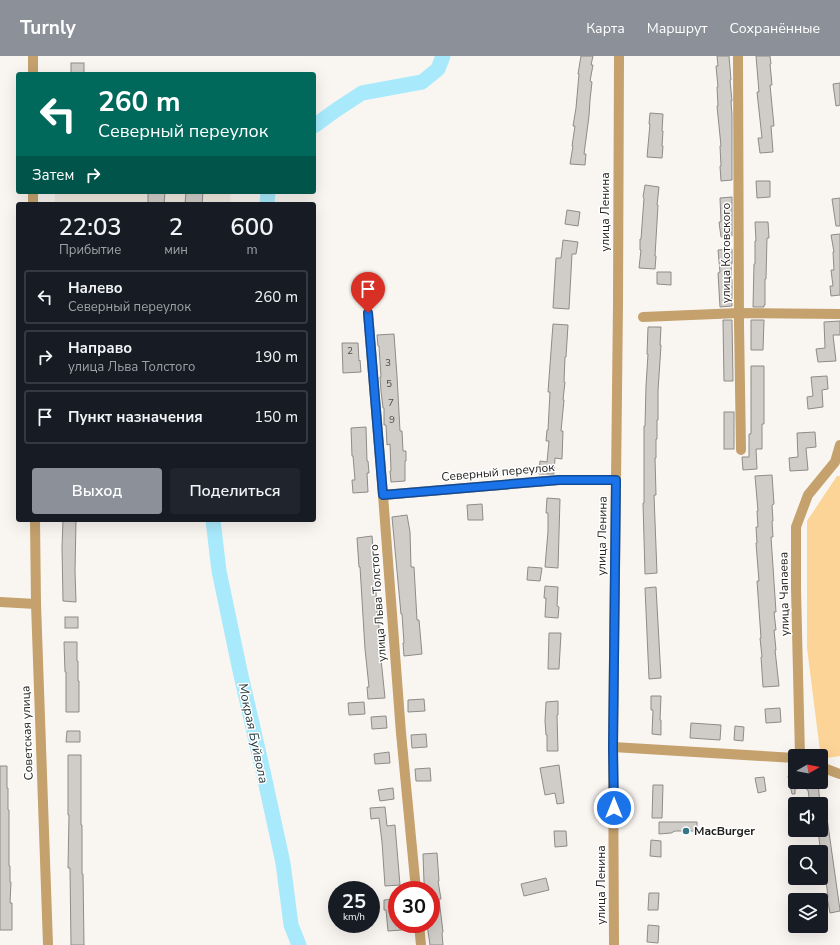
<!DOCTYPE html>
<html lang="ru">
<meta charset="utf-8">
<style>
body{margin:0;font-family:"Nunito Sans",sans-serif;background:#20242c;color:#f1f3f6;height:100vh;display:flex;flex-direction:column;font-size:15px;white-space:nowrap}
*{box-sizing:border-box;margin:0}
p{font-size:13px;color:#9ea1a6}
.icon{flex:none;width:22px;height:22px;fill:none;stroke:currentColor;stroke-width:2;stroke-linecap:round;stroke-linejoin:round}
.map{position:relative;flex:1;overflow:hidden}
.side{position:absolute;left:16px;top:146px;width:300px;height:320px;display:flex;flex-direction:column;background:#171b24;border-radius:4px;box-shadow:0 4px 16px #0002}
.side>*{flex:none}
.guide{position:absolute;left:16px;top:16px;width:300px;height:122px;border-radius:4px;box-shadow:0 4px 16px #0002;background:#00695c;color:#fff;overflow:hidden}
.needle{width:26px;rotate:81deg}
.buttons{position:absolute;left:788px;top:693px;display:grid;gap:8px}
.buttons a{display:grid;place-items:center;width:40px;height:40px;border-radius:4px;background:#171b24;box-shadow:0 4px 16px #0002;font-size:20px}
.speed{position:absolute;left:328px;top:825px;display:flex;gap:8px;font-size:20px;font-weight:700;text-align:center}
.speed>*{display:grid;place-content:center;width:52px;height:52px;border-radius:50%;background:#171b24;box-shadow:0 4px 16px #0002;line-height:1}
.speed small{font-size:10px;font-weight:400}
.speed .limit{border:6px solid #d22;background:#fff;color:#111}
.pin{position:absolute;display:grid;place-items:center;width:34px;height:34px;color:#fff;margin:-41px -17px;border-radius:50% 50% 50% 0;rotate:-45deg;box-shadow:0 0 4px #0007}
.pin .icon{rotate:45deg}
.me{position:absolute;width:44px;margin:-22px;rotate:0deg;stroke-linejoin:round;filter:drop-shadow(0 0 3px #0008)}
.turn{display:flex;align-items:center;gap:14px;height:84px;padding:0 16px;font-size:18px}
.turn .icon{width:52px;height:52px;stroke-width:2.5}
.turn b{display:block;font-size:28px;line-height:34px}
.then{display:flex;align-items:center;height:38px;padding:0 16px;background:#0003;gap:8px;font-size:15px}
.eta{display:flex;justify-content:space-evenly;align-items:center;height:68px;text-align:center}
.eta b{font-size:24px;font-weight:600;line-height:28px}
.action{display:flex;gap:8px;margin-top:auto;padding:8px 16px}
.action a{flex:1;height:46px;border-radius:4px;background:#8c9099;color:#fff;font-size:16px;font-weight:600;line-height:46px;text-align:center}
.action a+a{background:#20242c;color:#f1f3f6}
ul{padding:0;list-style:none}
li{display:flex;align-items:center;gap:12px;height:54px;margin:0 8px 6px;padding:0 8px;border:2px solid #363941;border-radius:4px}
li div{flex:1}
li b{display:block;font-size:15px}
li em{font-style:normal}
header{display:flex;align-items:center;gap:24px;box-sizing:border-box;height:56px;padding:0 20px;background:#8c9099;color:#fff}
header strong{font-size:19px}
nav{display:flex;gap:22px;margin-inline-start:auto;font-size:14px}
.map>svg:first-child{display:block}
.built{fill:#f1eadf}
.green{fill:#fdd497}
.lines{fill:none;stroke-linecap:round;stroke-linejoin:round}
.river{stroke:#a8eafc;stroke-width:15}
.building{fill:#d0cdc9;stroke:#8e8c88}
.minor{stroke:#c4a16d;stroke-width:10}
.route-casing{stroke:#114b97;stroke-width:10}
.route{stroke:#1a73e8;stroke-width:7}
.poi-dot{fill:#337687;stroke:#fff;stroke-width:1.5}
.labels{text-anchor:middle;stroke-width:3;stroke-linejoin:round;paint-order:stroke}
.number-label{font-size:10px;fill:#4e4c4a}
.street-label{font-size:12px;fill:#222120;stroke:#fff}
.poi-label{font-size:12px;font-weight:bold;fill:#222120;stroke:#fff;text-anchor:start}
.water-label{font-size:13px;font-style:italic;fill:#1f353b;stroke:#fff}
</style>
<header>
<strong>Turnly</strong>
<nav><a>Карта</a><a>Маршрут</a><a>Сохранённые</a></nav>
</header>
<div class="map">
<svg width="840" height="889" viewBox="0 0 840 889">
<rect width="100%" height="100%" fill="#f9f6f2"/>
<path class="built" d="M55,136H231L230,148H55Z"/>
<path class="green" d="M837,420H840V700L821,703L807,592V465Z"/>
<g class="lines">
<g class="river">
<path d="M314,70L336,54L362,37L422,26L438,13L443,0"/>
<path d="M267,148L268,136"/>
<path d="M213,464L219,515L240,615L263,715L283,807L291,869L299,889"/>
</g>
</g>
<g class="building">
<path d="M581,0H593L591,9H593L590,25L592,26L590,44L589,60L584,98H586L585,109L570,108L573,90H572L575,70H573L576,52L579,18H578Z"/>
<path d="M717,0H729L731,24H730L732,45H731L732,59V124L721,125L720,110H721L720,90H721L717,50H718L717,31H718L716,10H718Z"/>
<path d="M756,0H770L771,8H770L772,29H770L774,70H771L773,96L760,97L758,82H762L757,36H759Z"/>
<rect x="71" y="7" width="13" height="11"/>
<path d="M840,27V49L836,50L833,28Z"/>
<path d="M650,57L663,58L662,75H663L662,90H663L662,102L647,101L650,68H649Z"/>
<path d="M756,125H770V141L757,142Z"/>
<path d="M645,129L659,131L657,149H658L655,200H656L655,213L639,212L641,194H640V183H641L644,142L643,141Z"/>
<path d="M148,136H165L164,148H148Z"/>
<path d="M186,136H203L202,148H185Z"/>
<path d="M732,141V180L721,181L719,166H721L720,142Z"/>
<path d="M840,142V170H836L832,143Z"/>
<path d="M567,154L580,156L578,170L565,168Z"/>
<path d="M755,166H768L769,182H767L766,223H765V249H764V251H753L754,208H755V185H756Z"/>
<path d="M840,178V239L831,240L830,230H833L831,214H834L833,196H834L831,179Z"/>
<path d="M563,184L578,186L576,198H572L569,253L553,252L556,202H561Z"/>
<path d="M732,193V208H731L732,226V250L720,251L718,217L720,216L718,194Z"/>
<path d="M657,216H671V229L657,228Z"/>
<path d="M723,264H732L733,325H724Z"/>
<path d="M751,264H764L763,294H751Z"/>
<path d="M840,265V279H833L836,305L818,306L816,293L825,292L824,266Z"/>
<path d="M553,268L568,269L566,301H565L564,326H565L563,344H564L561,375H563L562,403L555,402L554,418H539L540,405L547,406L549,385H546L547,374H548L550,336H548Z"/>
<path d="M648,271H661L660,289H661L658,335V364H657V383H656V402H655L656,439H654L657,517L645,518L643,447H644V370H645L646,330L648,298H647Z"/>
<path d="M394,278L397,320L400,375H402L403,395H406V405H405V425L391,426L390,415H391L390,388L387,389L386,369H384V352H383L381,335L380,321H381L379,290H378L377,279Z"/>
<path d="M342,287H358L359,305L360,304L361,316L343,317Z"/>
<path d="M751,310H764V368H762V393H756L757,413L743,414L742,401H749V378H751Z"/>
<path d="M827,320L828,333L822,334L823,351L808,353L807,341L813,340L811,321Z"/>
<rect x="724" y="356" width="10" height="37"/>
<path d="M366,371L367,405H368L369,417H367L368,436L353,437L352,424H355L353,400H352L351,372Z"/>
<path d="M815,376L816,391L806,392L808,414L790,415L789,402L798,401L797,377Z"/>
<path d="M772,419L774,448L772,449L773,465H772L773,481H771L776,556H774L776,574H774L776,594H775L779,630L763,631L761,601H762L760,582H761L757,525H759L756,487H757L756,471H758L757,455H758L755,420Z"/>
<path d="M547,442L560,443L558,512L545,511L548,475V457H546Z"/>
<path d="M482,448L483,464H468L467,449Z"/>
<path d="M407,459L410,476L411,511H414L417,564H419L422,598L404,600L403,587H404L402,558H401L392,461Z"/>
<path d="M63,464H76L75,515L76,546L63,545L62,491Z"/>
<path d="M372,480L375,516L377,556H378L381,603L385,642L368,643L367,631H369L365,593L360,511H359L357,482Z"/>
<path d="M528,511L542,512L540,525L527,524Z"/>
<path d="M545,530L558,531L557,550L559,551L558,562L545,561L546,542H544Z"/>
<path d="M656,531L661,622L649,623L645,532Z"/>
<rect x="65" y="561" width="13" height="11"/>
<path d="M549,577H561L559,613H548Z"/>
<path d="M64,586H77V605H78V625H79V656H66V616H65Z"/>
<path d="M651,640H661L660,664H661V679L652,678L653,654H651Z"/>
<path d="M424,643L425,655L408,656V644Z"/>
<path d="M558,645V659H557L558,695H547V679H546L545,665L546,646Z"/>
<path d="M364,646L365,658L349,659L348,647Z"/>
<path d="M780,652L781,666L766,667L765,653Z"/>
<path d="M386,660L387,672L372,673L371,661Z"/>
<path d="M691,667L721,669L720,684L690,682Z"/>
<path d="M735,670L744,671L743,685L734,684Z"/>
<path d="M67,675H80V686H66Z"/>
<path d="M426,678L427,691L412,692L411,679Z"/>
<path d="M389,696L390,707L375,708L374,698Z"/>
<path d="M68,699H81V769H82V818H83L84,889H71L70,812H68L69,759H68Z"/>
<path d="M559,709L564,747L557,748L555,737L545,739L540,712Z"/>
<path d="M0,710H7V732H8V754H9V810H10V826H11L10,847H12V874H0Z"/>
<path d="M430,712L431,725H416L415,713Z"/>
<path d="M795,718V726H818L820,748H810L808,734H807L806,731L795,733V738H792L788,720Z"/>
<path d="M764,721L766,735L758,737L755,722Z"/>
<path d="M653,729H663L662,762H652Z"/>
<path d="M393,732L394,743L380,745L378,734Z"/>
<path d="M821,748H825L840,854V855L830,857L827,841H828L825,816H823L818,774H821Z"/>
<path d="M385,751L387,770L395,769L400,829L385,830L382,786L379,762L371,763L370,752Z"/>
<path d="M659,766H697V775H675L671,777L659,778Z"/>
<path d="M554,775H566L567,790L555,791Z"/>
<path d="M651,784L661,785V801L650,800Z"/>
<path d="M437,797L439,825H438L441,843H439L443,876L442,877L443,889H430L427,868H431V834H426L424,826L423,798Z"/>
<path d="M546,822L549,834L524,840L521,828Z"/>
<path d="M649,837H659L658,854H648Z"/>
<path d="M397,843V868H402V874L388,875L386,854H384V844Z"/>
<path d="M648,869L659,870L658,887L647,886Z"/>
</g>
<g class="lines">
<g class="minor">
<path d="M33,0V18"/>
<path d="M738,0L739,268L741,394"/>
<path d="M33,136V148"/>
<path d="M368,257L383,439L401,677L416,834"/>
<path d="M643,261L739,257L840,258"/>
<path d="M383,439L559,424H616"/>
<path d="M35,464L36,548L48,889"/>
<path d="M0,546L36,548"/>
<path d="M613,691L795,702"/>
<path d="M800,700L796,533V471L808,439L835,406L840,389"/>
<path d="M821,711L840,718"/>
<path d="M419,868L421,889"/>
<path d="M614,889L613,691L618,247L619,0"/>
</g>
</g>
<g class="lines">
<g class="route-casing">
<path id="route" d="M368,257L383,439L559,424H616L613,691L614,752"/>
</g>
<use href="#route" class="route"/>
</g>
<circle class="poi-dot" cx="686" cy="775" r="4"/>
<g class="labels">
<g class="number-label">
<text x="350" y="298">2</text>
<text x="388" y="310">3</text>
<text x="389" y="331">5</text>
<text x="391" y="350">7</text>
<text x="392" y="367">9</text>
</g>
<g class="street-label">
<text transform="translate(605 156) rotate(-90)" y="4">улица Ленина</text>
<text transform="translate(726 197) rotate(-90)" y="4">улица Котовского</text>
<text transform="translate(498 416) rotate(-5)" y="4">Северный переулок</text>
<text transform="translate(602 480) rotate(-89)" y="4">улица Ленина</text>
<text transform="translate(784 538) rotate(-91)" y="4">улица Чапаева</text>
<text transform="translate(378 547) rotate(-94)" y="4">улица Льва Толстого</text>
<text transform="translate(27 677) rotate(-92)" y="4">Советская улица</text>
<text transform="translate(601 829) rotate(-90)" y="4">улица Ленина</text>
</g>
<g class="poi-label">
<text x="694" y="779">MacBurger</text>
</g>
<g class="water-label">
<text transform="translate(254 677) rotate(78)" y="5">Мокрая Буйвола</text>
</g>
</g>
</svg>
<div class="buttons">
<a><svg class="needle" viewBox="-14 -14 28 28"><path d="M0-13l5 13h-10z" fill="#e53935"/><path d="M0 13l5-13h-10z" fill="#9ea1a6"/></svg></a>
<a><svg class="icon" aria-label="sound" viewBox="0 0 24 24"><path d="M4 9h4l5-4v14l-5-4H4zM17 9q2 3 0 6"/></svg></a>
<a><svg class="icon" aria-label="search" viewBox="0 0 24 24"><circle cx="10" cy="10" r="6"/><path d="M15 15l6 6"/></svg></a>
<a><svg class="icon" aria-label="layers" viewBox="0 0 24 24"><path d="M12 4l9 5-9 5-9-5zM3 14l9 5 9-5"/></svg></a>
</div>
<div class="speed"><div>25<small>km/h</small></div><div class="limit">30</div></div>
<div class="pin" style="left:368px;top:257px;background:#d93025"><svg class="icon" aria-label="arrive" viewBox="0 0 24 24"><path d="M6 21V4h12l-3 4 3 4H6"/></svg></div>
<svg class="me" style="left:614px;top:752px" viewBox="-20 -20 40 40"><circle r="17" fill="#1a73e8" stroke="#fff" stroke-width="3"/><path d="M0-11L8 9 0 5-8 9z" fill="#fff"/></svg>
<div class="guide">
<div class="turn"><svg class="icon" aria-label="left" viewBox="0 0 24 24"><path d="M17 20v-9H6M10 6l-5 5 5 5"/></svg><div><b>260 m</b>Северный переулок</div></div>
<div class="then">Затем<svg class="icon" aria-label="right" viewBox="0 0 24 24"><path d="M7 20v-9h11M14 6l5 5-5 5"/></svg></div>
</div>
<section class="side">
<div class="eta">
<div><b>22:03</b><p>Прибытие</p></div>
<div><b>2</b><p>мин</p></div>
<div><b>600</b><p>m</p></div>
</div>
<ul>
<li><svg class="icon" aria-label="left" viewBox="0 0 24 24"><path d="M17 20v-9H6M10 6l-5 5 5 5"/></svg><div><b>Налево</b><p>Северный переулок</p></div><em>260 m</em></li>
<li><svg class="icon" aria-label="right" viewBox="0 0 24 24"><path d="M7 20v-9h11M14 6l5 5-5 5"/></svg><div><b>Направо</b><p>улица Льва Толстого</p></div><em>190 m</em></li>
<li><svg class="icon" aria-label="arrive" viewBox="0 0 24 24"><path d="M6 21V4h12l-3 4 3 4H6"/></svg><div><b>Пункт назначения</b></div><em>150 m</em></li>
</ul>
<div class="action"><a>Выход</a><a>Поделиться</a></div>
</section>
</div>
